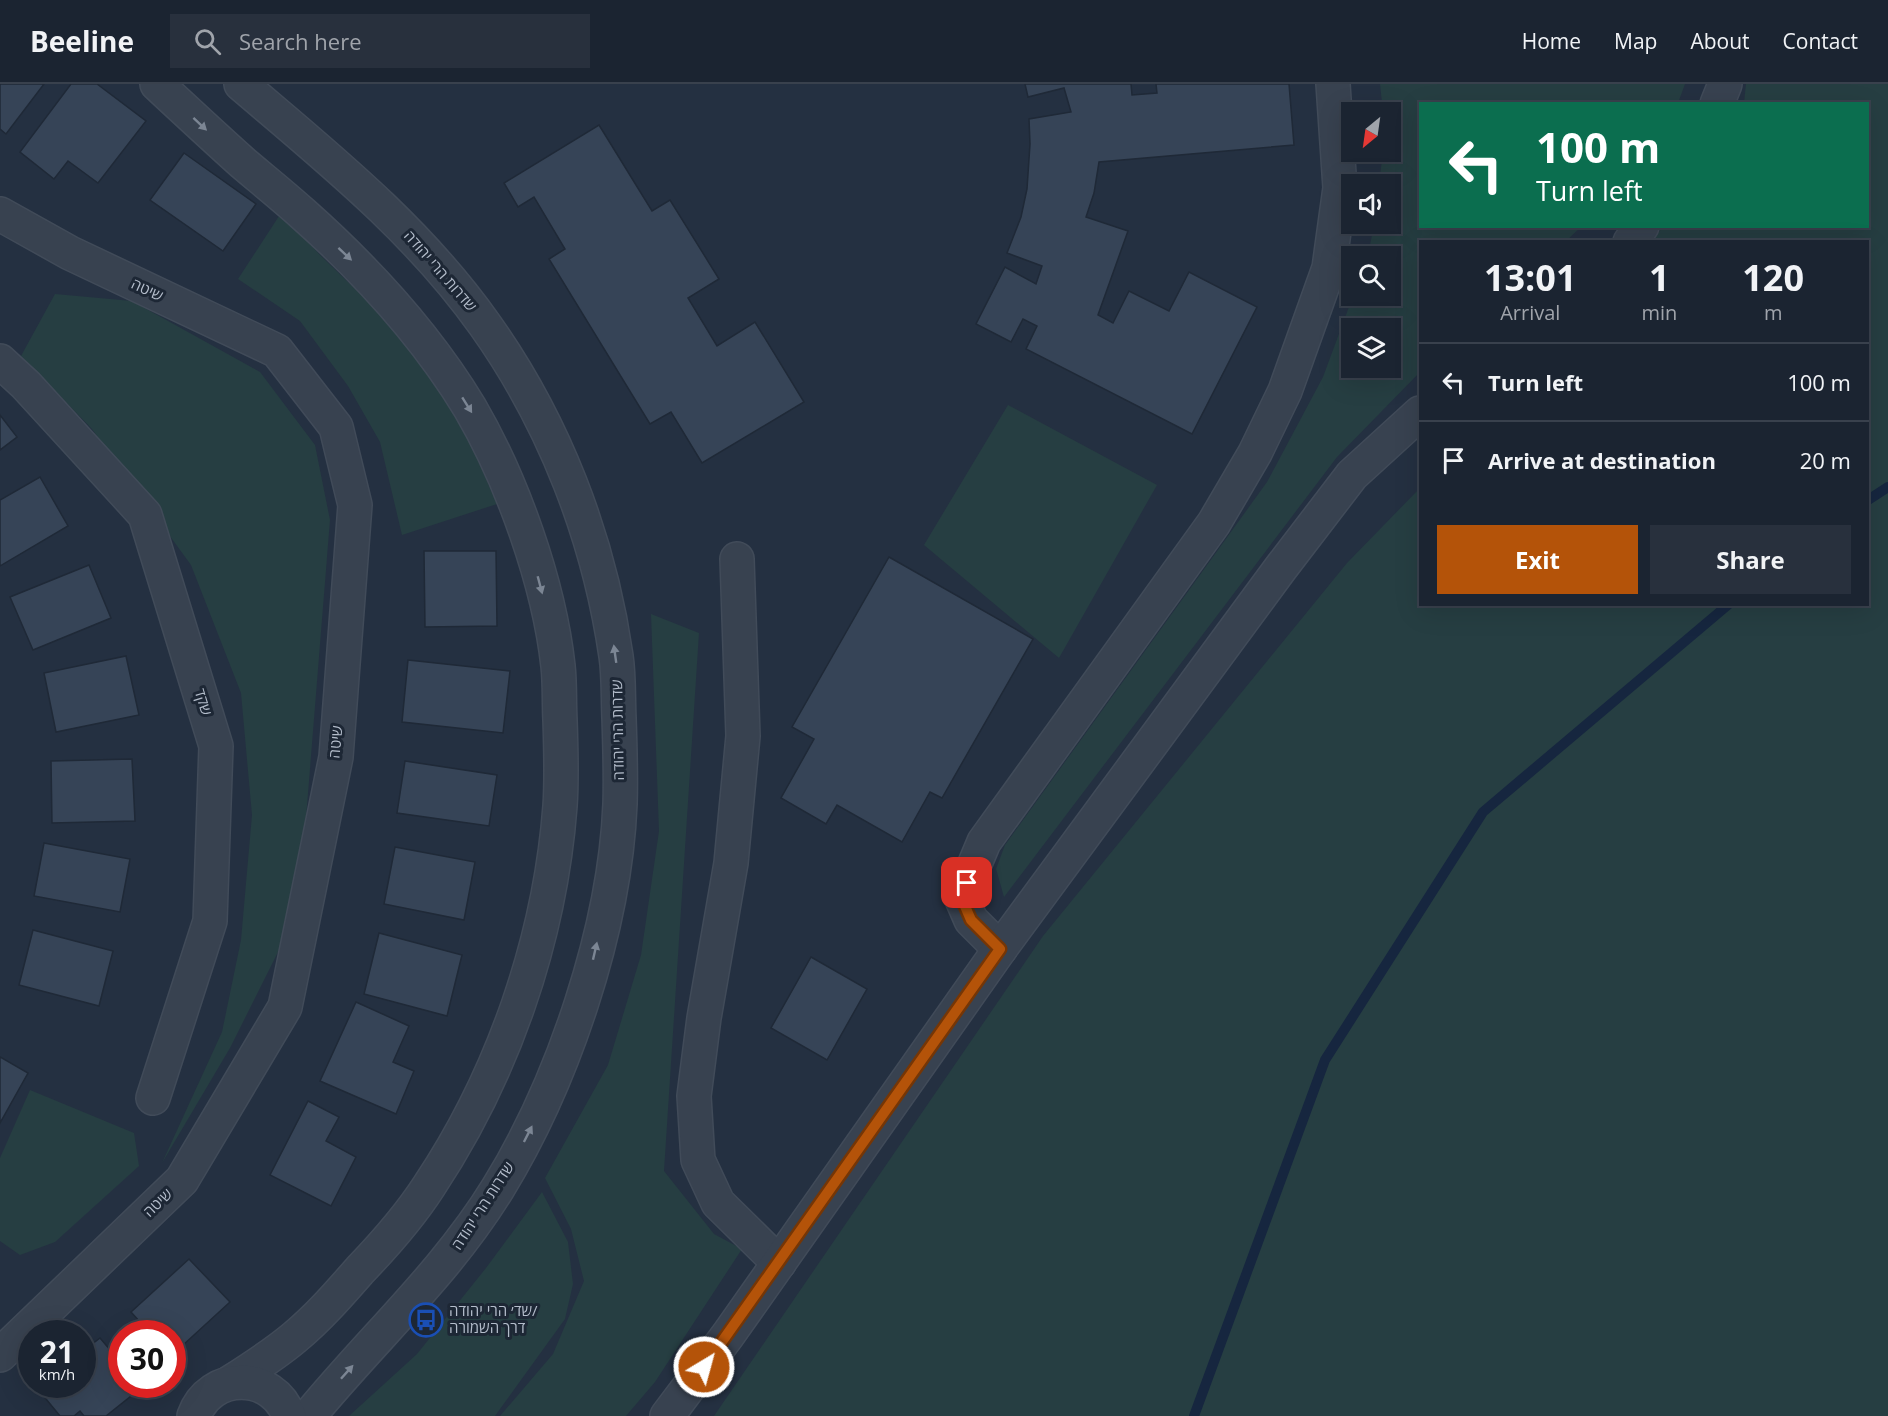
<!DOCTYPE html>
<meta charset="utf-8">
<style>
body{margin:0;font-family:"Open Sans","Noto Sans Hebrew",sans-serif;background:#28303d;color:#f1f3f6;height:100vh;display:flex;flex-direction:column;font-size:22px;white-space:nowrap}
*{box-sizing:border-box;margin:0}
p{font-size:20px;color:#a0a4ab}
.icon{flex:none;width:33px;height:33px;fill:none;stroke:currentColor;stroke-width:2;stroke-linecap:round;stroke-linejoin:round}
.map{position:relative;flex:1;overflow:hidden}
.details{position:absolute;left:1419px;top:156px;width:450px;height:366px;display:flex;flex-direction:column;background:#1b2431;border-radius:0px;box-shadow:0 6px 24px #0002,0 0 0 2px #39414d}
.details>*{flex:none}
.hud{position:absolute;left:1419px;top:18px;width:450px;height:126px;border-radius:0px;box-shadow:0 6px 24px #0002,0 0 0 2px #39414d;background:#0b6e4f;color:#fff;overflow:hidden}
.needle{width:39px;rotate:209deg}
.controls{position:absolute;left:1341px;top:18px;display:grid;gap:12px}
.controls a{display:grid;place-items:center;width:60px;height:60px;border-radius:0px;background:#1b2431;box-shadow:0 6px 24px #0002,0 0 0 2px #39414d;font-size:30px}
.speed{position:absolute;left:18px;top:1236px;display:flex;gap:12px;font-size:30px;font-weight:700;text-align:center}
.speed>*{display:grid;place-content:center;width:78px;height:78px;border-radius:50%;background:#1b2431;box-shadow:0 6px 24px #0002,0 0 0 2px #39414d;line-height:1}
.speed small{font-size:15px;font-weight:400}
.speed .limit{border:9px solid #d22;background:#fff;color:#111}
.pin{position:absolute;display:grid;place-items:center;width:51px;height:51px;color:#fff;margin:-26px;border-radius:12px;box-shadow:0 3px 9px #0006}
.me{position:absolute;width:66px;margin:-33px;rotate:37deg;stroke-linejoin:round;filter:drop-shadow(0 0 4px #0008)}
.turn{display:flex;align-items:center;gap:21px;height:126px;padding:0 18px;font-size:27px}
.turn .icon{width:78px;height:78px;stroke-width:2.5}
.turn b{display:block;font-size:42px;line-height:51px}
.eta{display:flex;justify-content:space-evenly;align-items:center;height:102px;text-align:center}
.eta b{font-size:36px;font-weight:700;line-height:42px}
.action{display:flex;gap:12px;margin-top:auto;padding:12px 18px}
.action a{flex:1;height:69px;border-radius:0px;background:#b45309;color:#fff;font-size:24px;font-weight:700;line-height:69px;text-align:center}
.action a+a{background:#28303d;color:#f1f3f6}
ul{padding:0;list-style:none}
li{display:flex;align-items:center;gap:18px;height:78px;padding:0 18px;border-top:2px solid #39414d}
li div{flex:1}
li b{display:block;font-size:22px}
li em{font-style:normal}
header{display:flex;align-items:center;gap:36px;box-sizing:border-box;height:84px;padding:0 30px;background:#1b2431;border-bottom:2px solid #39414d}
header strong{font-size:28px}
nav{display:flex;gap:33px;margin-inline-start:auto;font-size:21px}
.search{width:420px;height:54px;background:#28303d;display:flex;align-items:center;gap:15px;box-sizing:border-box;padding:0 21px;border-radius:0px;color:#a0a4ab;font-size:22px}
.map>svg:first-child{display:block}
.green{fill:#263e42;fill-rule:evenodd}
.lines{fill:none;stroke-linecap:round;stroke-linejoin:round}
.stream{stroke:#16263f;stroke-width:10}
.building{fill:#364457;stroke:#1f2937;stroke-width:1.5}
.minor-casing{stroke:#414b59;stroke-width:36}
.minor{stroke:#384250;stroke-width:33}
.oneway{fill:#7c8694}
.route-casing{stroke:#753606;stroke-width:15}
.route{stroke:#b45309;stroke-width:10}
.labels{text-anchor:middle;stroke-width:6;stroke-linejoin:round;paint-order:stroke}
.street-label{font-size:15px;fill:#b4bdcb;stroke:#1d2735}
.poi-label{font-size:15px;fill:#b4bdcb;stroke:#1d2735;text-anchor:start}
</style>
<header>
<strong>Beeline</strong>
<div class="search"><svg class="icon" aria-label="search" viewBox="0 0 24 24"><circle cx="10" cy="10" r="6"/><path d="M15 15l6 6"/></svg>Search here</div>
<nav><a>Home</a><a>Map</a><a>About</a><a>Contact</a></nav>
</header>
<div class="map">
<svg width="1888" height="1332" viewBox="0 0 1888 1332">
<rect width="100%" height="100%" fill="#243041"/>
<g class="green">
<path d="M1380,0H1685L1678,19L1420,20V142L1581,143L1566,157L1420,158V288L1337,373L1004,813L996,785L1005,761L1267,398L1323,293L1353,212H1390V172H1368L1374,140H1390V100H1379L1383,68H1390V28H1383ZM1390,244V284H1352V244Z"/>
<path d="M1746,0H1888V1332H714L1043,852L1347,479L1420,404V520H1868V158L1651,157L1663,143L1868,142V20L1744,19Z"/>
<path d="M281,129L321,172L378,227L435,300L464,344L497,420L402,451L380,358L348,302L300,237L238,195Z"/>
<path d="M55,210L132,217L260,288L315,361L330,436L302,784L279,866L230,964L162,1079L222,948L241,856L252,731L241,609L191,481L92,345L21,272Z"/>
<path d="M1008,321L1157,401L1059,574L924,461Z"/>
<path d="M651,530L699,549L664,1087L714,1150L742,1165L655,1298L626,1332H500L553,1270L584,1197L571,1145L545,1094L608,981L641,871L659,747Z"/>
<path d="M30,1006L134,1049L139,1082L55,1158L20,1171L0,1157V1074Z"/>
<path d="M542,1108L568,1158L573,1200L565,1235L495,1332H349L417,1270L486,1184Z"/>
</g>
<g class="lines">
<g class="stream">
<path d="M1868,416L1888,403"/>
<path d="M1194,1332L1325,976L1483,728L1729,520"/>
</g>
</g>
<g class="building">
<path d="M0,0H44L6,50L0,45Z"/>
<path d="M71,0H97L146,37L98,99L68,77L54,95L20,68Z"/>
<path d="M1025,0H1131L1132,11L1157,9L1156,0H1289L1294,61L1099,78L1094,109L1086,133L1128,147L1098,231L1113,239L1129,207L1169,227L1189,188L1257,223L1192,350L1026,265L1037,242L1023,235L1011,258L976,240L1005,183L1036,200L1042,182L1007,169L1021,133L1027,105L1030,60L1029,35L1071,28L1064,4L1028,13Z"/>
<path d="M599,41L652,127L670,116L719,195L688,214L717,262L755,238L804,318L702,379L671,328L650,340L549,175L565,165L534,113L518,123L504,99Z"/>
<path d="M184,69L256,120L223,167L150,116Z"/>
<path d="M0,331L17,353L0,366Z"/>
<path d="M40,393L68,442L0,482V416Z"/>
<path d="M424,467H496L497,542L425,543Z"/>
<path d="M889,473L1033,555L942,714L930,708L902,758L837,721L826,740L781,714L814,655L792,643Z"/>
<path d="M89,481L111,534L33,566L10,513Z"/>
<path d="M126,572L139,631L56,648L44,589Z"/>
<path d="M408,576L510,587L503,649L402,638Z"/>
<path d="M132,675L135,737L52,739L51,677Z"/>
<path d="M405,677L497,691L489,742L397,729Z"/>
<path d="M44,759L130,775L120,828L34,812Z"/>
<path d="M395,763L475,778L464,836L384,820Z"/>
<path d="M33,846L113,867L99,922L19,901Z"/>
<path d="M379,849L462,871L447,932L364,910Z"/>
<path d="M811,873L867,905L827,976L771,944Z"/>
<path d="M356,918L409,942L393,978L414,987L396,1030L320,997Z"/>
<path d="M0,973L28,989L0,1039Z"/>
<path d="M308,1017L339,1033L326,1057L356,1073L331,1122L270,1091Z"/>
<path d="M189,1175L230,1218L182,1262L172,1250H151L131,1228Z"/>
<path d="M100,1254L122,1280V1300H138L141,1304L106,1332H84L80,1327L74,1332H60L37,1304L42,1300H82V1268Z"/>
</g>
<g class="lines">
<g class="minor-casing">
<g id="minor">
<path d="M157,0C185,26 214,53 243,79C263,96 283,112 303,130C366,186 426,251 470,324C512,396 549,499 558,582C560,600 559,618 560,636C561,665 562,694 560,722C550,855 503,991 429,1102C409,1133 385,1160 360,1186C339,1210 319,1233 295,1253C275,1270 253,1284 231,1298"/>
<path d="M241,0C328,74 418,146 485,241C554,338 599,454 616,572C619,592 618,614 619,634C620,663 621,692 620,720C615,845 563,998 498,1104C446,1189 372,1255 309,1332"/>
<path d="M1717,20L1725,0"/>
<path d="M0,130L70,169L277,267L336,343L355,421L336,673L285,923L182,1096L0,1271"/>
<path d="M1630,158L1642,142"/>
<path d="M0,277L26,301L145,431L216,662L210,837L153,1014"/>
<path d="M737,475L743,652L731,779L704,934L694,1012L698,1076L718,1119L779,1179"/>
<path d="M1000,865L971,836L961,813L984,758L1214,439L1255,369L1285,307L1329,184L1340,104L1333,0"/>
<path d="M194,1332C210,1287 273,1287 289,1332"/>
<path d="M667,1332L728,1251L1000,865L1280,485L1352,391L1420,329"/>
</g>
</g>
<use href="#minor" class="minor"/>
</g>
<defs><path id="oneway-solid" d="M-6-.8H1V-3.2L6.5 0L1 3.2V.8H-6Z" transform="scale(1.5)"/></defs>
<g class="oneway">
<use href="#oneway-solid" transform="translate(200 40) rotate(43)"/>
<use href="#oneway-solid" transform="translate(345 170) rotate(43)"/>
<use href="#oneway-solid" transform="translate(467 321) rotate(58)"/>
<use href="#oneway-solid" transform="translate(540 501) rotate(75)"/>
<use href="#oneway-solid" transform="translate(615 570) rotate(-98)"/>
<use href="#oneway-solid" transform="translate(595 867) rotate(-77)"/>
<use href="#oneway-solid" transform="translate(528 1050) rotate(-63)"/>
<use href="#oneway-solid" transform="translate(347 1288) rotate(-48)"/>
</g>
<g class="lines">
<g class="route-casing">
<path id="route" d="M704,1283L1000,865L971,836L961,813L967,799"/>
</g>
<use href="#route" class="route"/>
</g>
<defs>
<g id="bus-ring" transform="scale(1.725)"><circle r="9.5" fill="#1d2735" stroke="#1a4fb4" stroke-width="1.5"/><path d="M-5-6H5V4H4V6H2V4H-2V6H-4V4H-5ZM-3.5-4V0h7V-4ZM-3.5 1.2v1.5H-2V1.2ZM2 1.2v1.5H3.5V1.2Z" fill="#1a4fb4"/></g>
</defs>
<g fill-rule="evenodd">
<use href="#bus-ring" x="426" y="1236"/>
</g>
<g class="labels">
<g class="street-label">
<text transform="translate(440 187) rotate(49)" y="5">שדרות הרי יהודה</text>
<text transform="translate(147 206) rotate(25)" y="5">שיטה</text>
<text transform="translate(203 618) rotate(73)" y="5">שקד</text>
<text transform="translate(618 646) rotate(-91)" y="5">שדרות הרי יהודה</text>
<text transform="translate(336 658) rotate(-84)" y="5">שיטה</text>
<text transform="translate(158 1119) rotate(-44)" y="5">שיטה</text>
<text transform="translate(483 1122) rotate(-57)" y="5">שדרות הרי יהודה</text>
</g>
<g class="poi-label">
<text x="449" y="1232">שד׳ הרי יהודה/<tspan x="449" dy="17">דרך השמורה</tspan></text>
</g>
</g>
</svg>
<div class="controls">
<a><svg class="needle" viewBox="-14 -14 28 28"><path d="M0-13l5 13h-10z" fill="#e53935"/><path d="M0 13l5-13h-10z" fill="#a0a4ab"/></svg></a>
<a><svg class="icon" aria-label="sound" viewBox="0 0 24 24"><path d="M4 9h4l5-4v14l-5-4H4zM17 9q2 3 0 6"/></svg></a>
<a><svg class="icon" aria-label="search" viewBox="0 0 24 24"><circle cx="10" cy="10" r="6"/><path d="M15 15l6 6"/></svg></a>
<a><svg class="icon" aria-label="layers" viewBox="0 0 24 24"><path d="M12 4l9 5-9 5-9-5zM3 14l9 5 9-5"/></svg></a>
</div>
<div class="speed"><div>21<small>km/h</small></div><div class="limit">30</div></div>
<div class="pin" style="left:967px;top:799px;background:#d93025"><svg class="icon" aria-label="arrive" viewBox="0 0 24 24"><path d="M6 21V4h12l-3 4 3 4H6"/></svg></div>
<svg class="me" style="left:704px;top:1283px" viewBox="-20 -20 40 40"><circle r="17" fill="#b45309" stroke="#fff" stroke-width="3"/><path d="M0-11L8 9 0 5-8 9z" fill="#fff"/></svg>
<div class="hud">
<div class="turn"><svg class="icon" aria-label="left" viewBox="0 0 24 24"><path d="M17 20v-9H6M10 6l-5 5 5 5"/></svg><div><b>100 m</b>Turn left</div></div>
</div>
<section class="details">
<div class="eta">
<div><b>13:01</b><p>Arrival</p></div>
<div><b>1</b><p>min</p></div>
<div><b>120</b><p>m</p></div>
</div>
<ul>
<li><svg class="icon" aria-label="left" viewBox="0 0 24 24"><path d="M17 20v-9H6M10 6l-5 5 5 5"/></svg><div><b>Turn left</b></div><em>100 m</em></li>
<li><svg class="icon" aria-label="arrive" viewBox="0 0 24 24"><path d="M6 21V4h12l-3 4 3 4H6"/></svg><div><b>Arrive at destination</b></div><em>20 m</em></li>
</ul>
<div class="action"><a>Exit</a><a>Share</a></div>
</section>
</div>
